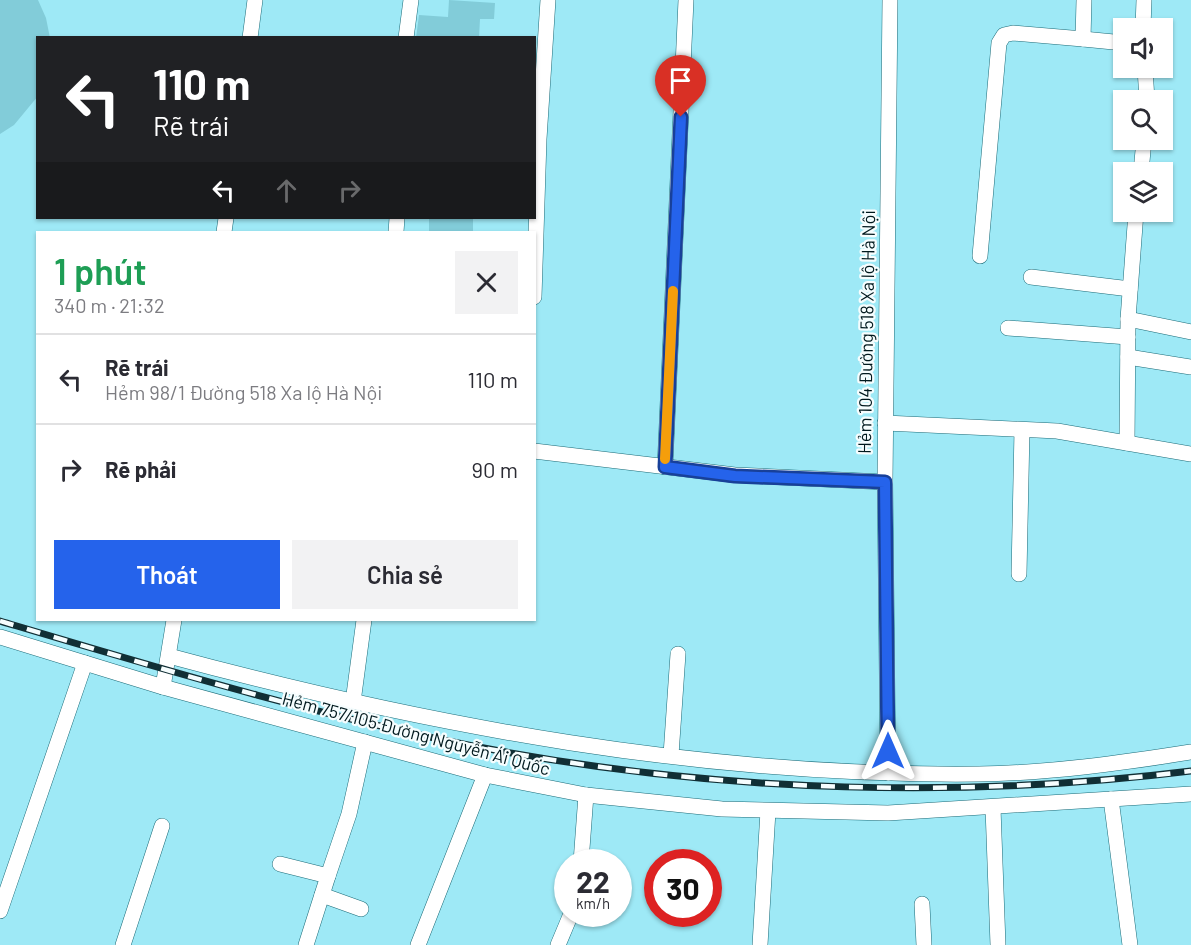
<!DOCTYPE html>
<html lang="vi">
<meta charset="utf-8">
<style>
body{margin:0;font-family:Barlow,sans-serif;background:#f2f2f3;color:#2b2b33;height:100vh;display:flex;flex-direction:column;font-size:22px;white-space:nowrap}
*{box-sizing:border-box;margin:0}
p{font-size:20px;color:#7c7c81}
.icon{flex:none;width:33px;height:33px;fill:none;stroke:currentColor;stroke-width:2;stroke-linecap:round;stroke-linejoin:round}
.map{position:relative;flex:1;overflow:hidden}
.panel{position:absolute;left:36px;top:231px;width:500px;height:390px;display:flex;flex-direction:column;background:#fff;border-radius:0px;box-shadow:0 2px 4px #0004}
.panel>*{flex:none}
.guide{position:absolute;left:36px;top:36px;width:500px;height:183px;border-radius:0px;box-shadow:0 2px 4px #0004;background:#202124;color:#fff;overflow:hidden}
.controls{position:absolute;left:1113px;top:18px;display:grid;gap:12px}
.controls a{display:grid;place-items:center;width:60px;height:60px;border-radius:0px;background:#fff;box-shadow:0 2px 4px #0004;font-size:30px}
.speed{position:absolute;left:554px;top:849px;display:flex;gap:12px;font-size:30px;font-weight:700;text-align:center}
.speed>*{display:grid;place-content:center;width:78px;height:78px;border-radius:50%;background:#fff;box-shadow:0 2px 4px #0004;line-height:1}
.speed small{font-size:15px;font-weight:400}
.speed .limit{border:9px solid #d22;background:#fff;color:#111}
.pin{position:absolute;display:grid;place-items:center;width:51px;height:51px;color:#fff;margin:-62px -26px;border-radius:50% 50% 50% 0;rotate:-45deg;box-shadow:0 0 6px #0007}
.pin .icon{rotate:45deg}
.me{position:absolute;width:66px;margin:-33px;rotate:0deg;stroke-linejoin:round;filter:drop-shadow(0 0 4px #0008)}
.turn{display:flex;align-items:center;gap:21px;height:126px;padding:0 18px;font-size:27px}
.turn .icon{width:78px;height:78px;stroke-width:2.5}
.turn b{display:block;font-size:42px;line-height:51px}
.lanes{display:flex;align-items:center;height:57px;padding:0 18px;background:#0003;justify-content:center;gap:30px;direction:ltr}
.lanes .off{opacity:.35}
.round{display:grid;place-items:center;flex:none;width:63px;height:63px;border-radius:0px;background:#f2f2f3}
.overview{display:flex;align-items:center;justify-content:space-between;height:102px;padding:0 18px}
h1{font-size:36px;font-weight:600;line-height:45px;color:#1e9e55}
.cta{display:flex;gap:12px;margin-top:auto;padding:12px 18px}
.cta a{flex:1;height:69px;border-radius:0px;background:#2563eb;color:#fff;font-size:24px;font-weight:600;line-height:69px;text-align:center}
.cta a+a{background:#f2f2f3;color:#2b2b33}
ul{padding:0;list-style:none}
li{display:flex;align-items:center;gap:18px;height:90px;padding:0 18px;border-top:2px solid #e1e1e2}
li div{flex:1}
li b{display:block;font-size:22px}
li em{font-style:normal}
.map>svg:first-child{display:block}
.building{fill:#82ccd9}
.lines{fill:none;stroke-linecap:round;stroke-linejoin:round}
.street-casing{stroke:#1b6b78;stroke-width:16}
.street{stroke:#fff;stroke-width:15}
.rail-casing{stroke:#112f35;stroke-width:7}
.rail{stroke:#f6fdfe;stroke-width:4.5;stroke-dasharray:14;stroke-linecap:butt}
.route-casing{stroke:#184099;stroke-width:15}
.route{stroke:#2563eb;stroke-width:10}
.slow{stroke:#f59e0b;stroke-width:10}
.labels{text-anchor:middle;stroke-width:4.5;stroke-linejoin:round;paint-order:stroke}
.street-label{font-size:18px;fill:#00191e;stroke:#f6fdfe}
</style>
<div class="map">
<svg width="1191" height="945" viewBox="0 0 1191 945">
<rect width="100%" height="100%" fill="#9ee9f6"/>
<g class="building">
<path d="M0,0H38L46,18L50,38H38V96L14,125L0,134Z"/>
<path d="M449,0L495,3L494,19H480L479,38H416L419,15L448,17Z"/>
<rect x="429" y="218" width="44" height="14"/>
</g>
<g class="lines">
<g class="street-casing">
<g id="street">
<path d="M1143,28L1144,0"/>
<path d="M250,38L255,0"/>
<path d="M406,38L411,0"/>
<path d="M1083,39L1124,43"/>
<path d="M1145,68L1147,100"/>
<path d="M1141,172L1144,140"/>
<path d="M224,232L226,218"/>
<path d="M396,232L397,218"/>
<path d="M980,256L999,43L1004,35L1013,33L1083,39L1084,0"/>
<path d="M1031,277L1130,289"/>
<path d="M534,297L539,139L548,0"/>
<path d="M1128,319L1191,332"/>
<path d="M1008,328L1128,337"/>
<path d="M1128,357L1191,367"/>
<path d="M885,423L1057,431L1191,454"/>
<path d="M1127,443L1128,319L1136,212"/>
<path d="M534,451L735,475L885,482"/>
<path d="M665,467L686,0"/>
<path d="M1019,574L1022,430"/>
<path d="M0,637L163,687L485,775L586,795L722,809L888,813L1191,794"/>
<path d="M169,656C432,727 706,777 979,774C1050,773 1122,763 1191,752"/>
<path d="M163,687L174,620"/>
<path d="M353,702L364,620"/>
<path d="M671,755L678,654"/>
<path d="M888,773L885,482L890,0"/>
<path d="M1111,799L1130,945"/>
<path d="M993,808L998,945"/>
<path d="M581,862L586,795"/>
<path d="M280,864L328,876L306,945"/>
<path d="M328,876L349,814L365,742"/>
<path d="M322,895L361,909"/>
<path d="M922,904L924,945"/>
<path d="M0,911L85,663"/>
<path d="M123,945L162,826"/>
<path d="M418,945L485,775"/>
<path d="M558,945L571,914"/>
<path d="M760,945L768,811"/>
</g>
</g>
<use href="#street" class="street"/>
<g class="rail-casing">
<path id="rail" d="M0,621C165,670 331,720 500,751C726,792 963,799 1191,771"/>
</g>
<use href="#rail" class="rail"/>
</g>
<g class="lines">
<g class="route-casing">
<path id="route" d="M681,117L665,467L735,476L885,482L888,751"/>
</g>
<use href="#route" class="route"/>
<path class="slow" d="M665,459L673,291"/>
</g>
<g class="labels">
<g class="street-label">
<text transform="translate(867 332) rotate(-89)" y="6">Hẻm 104 Đường 518 Xa lộ Hà Nội</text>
<text transform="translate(416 734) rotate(15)" y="6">Hẻm 757/105 Đường Nguyễn Ái Quốc</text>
</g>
</g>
</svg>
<div class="controls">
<a><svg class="icon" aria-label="sound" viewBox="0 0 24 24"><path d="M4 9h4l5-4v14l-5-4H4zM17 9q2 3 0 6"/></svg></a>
<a><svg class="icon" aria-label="search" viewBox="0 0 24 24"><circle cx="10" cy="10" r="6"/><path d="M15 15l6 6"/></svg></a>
<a><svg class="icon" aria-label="layers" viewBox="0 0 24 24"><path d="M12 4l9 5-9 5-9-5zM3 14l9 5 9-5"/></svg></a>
</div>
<div class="speed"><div>22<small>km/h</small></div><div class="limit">30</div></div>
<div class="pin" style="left:681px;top:117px;background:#d93025"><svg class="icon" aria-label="arrive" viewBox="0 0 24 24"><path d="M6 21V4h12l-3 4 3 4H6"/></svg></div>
<svg class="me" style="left:888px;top:751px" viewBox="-20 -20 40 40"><path d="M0-17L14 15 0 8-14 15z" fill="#2563eb" stroke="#fff" stroke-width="4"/></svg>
<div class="guide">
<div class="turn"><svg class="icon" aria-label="left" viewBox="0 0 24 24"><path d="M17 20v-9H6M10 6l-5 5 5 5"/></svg><div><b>110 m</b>Rẽ trái</div></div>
<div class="lanes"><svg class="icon" aria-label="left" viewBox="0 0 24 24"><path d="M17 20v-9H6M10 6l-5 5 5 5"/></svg><svg class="icon off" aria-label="ahead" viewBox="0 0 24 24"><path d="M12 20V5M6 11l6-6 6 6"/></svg><svg class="icon off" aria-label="right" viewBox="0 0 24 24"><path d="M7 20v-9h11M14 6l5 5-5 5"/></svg></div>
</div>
<section class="panel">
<div class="overview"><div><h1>1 phút</h1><p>340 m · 21:32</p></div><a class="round"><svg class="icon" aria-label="close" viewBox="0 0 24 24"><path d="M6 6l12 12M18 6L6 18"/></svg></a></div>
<ul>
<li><svg class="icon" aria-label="left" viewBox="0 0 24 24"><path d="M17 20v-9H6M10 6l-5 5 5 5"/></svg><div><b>Rẽ trái</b><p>Hẻm 98/1 Đường 518 Xa lộ Hà Nội</p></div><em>110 m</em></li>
<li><svg class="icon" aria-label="right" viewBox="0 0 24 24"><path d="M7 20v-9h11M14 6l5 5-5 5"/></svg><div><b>Rẽ phải</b></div><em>90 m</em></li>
</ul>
<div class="cta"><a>Thoát</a><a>Chia sẻ</a></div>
</section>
</div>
